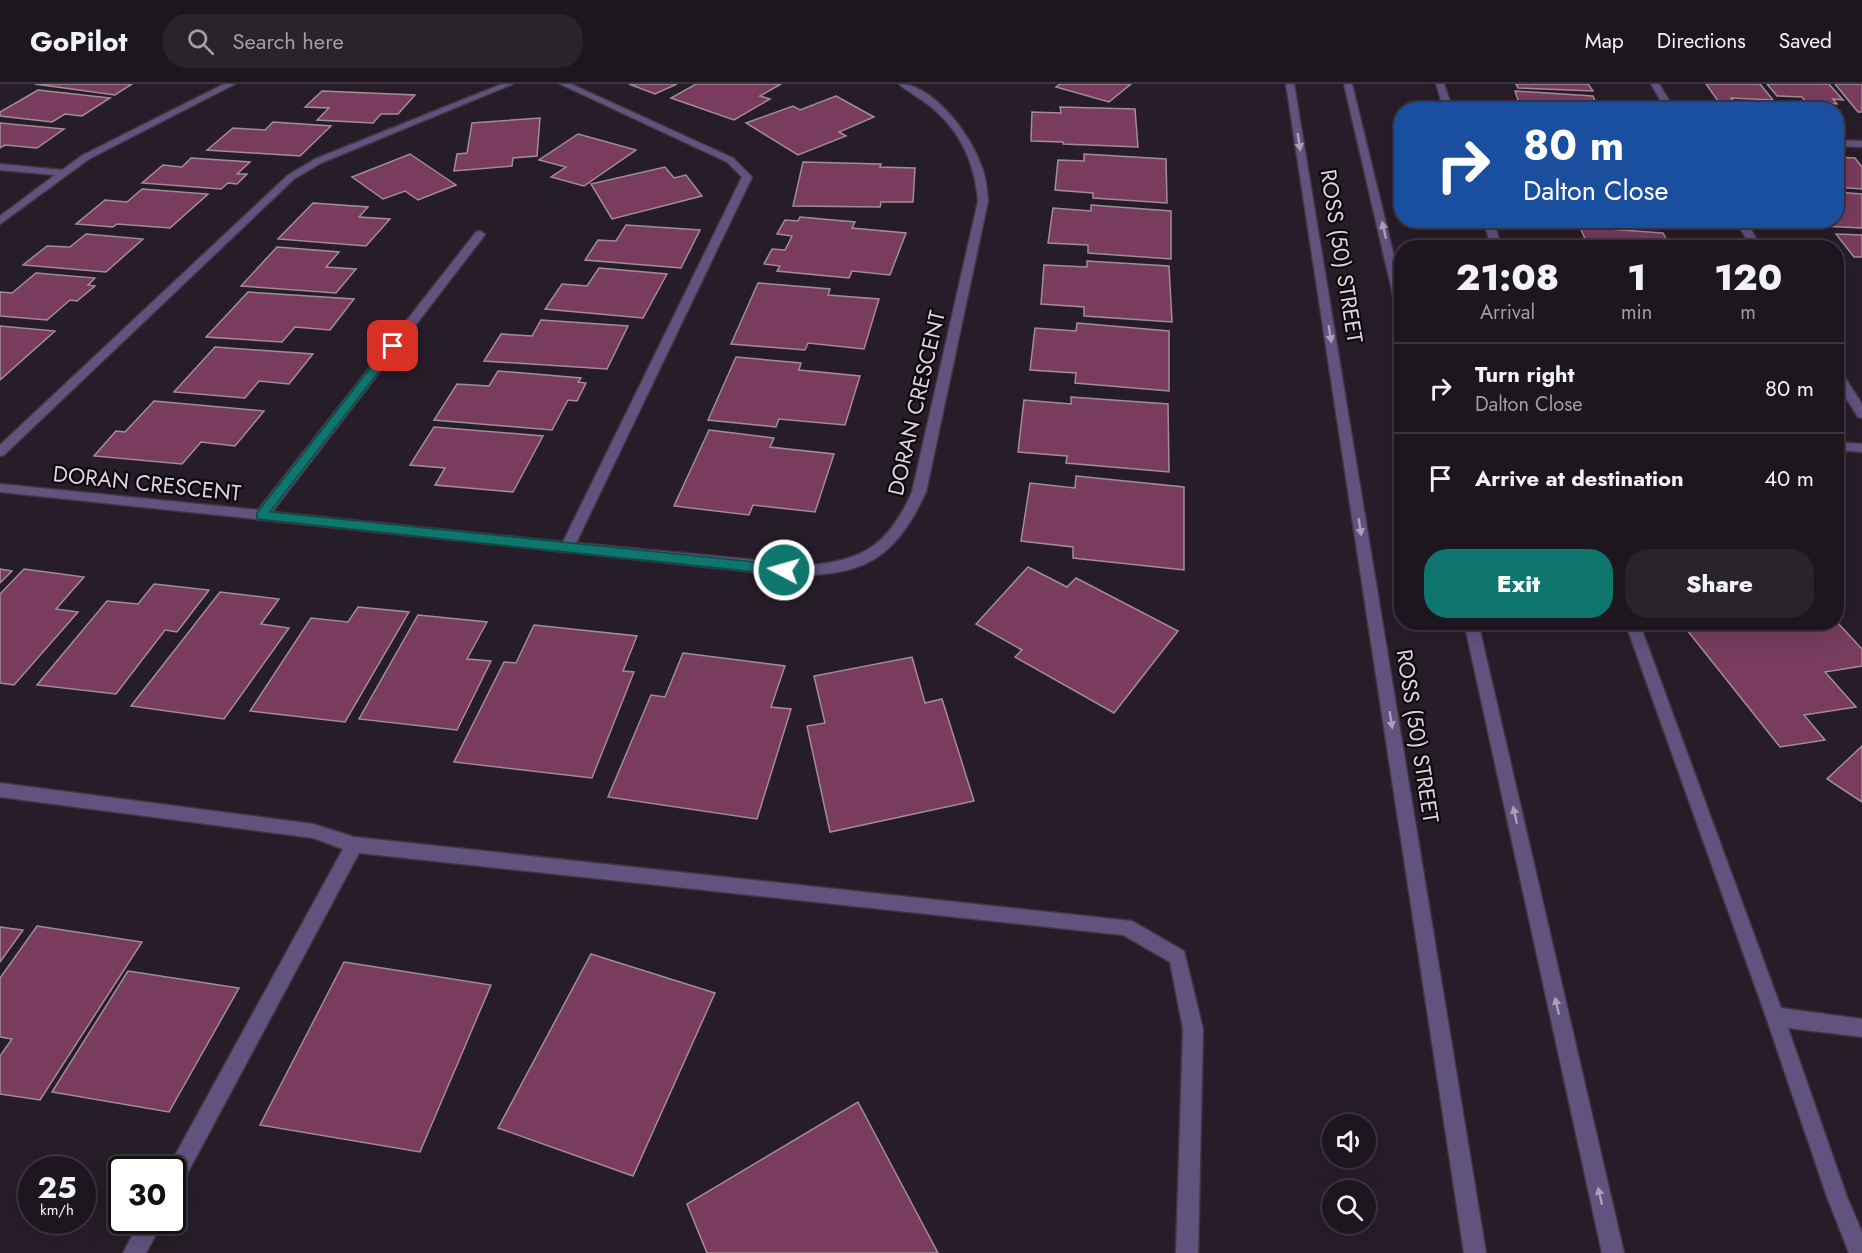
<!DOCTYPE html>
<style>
body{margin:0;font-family:Jost,sans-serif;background:#2a232c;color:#f1f3f6;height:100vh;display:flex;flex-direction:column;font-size:22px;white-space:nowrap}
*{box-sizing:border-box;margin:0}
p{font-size:20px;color:#a09fa4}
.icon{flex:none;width:33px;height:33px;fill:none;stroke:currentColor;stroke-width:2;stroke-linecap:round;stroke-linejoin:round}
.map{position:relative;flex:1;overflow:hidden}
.drawer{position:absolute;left:1394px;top:156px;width:450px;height:390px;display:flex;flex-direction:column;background:#1d161f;border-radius:24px;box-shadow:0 6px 24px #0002,0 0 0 2px #3b353d}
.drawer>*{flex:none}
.banner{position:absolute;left:1394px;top:18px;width:450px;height:126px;border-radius:24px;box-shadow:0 6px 24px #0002,0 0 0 2px #3b353d;background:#1a4fa0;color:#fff;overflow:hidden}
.controls{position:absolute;left:1322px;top:1030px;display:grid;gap:12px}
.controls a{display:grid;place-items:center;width:54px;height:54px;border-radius:50%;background:#1d161f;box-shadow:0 6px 24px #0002,0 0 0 2px #3b353d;font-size:30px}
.speed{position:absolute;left:18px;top:1072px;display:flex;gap:12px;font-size:30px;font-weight:700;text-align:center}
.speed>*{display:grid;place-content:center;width:78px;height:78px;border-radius:50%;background:#1d161f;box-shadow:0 6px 24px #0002,0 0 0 2px #3b353d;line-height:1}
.speed small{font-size:15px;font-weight:400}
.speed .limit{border:3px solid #111;border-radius:9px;background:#fff;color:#111}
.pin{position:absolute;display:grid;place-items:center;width:51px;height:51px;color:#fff;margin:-26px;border-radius:12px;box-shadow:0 3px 9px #0006}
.me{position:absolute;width:66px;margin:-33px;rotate:276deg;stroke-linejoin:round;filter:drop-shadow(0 0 4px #0008)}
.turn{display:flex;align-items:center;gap:21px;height:126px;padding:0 30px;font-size:27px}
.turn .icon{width:78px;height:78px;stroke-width:2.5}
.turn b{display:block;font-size:42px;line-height:51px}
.eta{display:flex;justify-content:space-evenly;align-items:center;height:102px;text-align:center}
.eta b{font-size:36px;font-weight:800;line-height:42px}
.cta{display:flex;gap:12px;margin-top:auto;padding:12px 30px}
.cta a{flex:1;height:69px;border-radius:24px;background:#0f766e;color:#fff;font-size:24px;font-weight:800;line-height:69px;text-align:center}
.cta a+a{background:#2a232c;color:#f1f3f6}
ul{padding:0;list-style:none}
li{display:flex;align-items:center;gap:18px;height:90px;padding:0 30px;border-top:2px solid #3b353d}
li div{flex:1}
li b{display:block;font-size:22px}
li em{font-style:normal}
header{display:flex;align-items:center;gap:36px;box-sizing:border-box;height:84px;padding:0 30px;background:#1d161f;border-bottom:2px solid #3b353d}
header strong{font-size:28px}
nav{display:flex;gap:33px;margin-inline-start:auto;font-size:21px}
.search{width:420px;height:54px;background:#2a232c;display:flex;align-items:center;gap:15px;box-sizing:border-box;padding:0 21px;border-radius:24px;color:#a09fa4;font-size:22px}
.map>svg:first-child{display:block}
.building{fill:#793c5e;stroke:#a08d97;stroke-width:1.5}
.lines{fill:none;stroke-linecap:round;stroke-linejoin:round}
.minor-casing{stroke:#403742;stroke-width:3}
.minor{fill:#60537e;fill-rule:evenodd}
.oneway{fill:#aaa1b7}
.route{fill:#0f766e;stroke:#0a4d48;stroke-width:1.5}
.labels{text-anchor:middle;stroke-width:4.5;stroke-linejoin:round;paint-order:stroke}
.street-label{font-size:22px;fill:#dcd5dd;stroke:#0d090e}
</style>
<header>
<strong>GoPilot</strong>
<div class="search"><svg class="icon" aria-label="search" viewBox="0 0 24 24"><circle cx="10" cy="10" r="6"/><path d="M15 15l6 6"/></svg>Search here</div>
<nav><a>Map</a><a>Directions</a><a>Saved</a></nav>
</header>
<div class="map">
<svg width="1862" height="1169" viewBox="0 0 1862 1169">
<rect width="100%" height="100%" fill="#271d29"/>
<g class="building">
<path d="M35,0H132L115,11Z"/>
<path d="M629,0H677L655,10Z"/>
<path d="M696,0H781L760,12L770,15L734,36L671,14Z"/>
<path d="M1060,0H1131L1109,18L1056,3Z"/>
<path d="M1516,0H1588L1593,7L1518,4Z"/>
<path d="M1706,0H1760L1773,16L1731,14L1734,18L1718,17Z"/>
<path d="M1767,0H1829L1843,16L1833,15L1837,20L1806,18L1802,13L1777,12Z"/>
<path d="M1835,0H1862V28H1858Z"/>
<path d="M38,6L110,14L82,32L65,30L52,38L0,32V28Z"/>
<path d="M322,7L415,11L398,30H381L373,39L317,36L329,24L305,23Z"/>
<path d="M1515,7L1593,12L1599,26L1521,25Z"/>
<path d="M836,12L874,33L839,48L846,52L798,71L746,39L793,22L800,26Z"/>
<path d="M1060,23L1135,25L1138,63L1063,60V58L1031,57L1032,28L1061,29Z"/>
<path d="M540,34L537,72L513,74L512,82L454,87L457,70L467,69L472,39Z"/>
<path d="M273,38L331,42L300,72L207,66L233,44L265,46Z"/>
<path d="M0,39L64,45L37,64L5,61L0,64Z"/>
<path d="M578,50L636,66L584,102L551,93L566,83L539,76Z"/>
<path d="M410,70L456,101L418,116L405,107L383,115L352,93Z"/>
<path d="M1084,70L1166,75L1167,119L1093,114V109L1055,106L1058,76L1084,77Z"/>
<path d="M1836,73L1855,74L1862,83V105L1836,103Z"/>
<path d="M191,74L250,78L237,90H247L237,100L228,99L221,105L142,99L163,81L182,83Z"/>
<path d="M803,78L881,80L880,83L915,84L913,118H881L880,123L793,122Z"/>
<path d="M665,83L674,94L686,91L702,112L612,135L591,100Z"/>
<path d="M142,105L208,110L170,144L117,140L113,143L76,140L105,116L127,118Z"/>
<path d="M1836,108L1862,110V144L1822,142L1819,136H1836Z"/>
<path d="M313,119L368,123L359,133L390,135L366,162L278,155Z"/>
<path d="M1091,121L1171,127V175L1088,169V161L1048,159L1053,124L1091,127Z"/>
<path d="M800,133L855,138L852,144L906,149L890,191L852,187L849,194L777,187L780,182L764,180L772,165L785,166L792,152L777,150L785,136L798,137Z"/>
<path d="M1655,136L1658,143L1588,136Z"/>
<path d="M626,141L700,146L681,184L585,176L598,156L616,157Z"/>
<path d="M1580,143L1663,149L1671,164H1589Z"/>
<path d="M86,150L143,155L106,188L23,181L47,162L70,163Z"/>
<path d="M1836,150L1862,151V173H1854Z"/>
<path d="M277,163L339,168L326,183L356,185L336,209L241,202Z"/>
<path d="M1087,177L1169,182L1172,238L1084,232V223L1041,220L1044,181L1087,183Z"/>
<path d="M599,184L667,190L643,234L545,225L562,200L587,202Z"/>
<path d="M36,189L95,194L88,201L95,202L77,217L70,216L47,236L0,232V208L12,209Z"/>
<path d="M758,199L830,205L828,211L879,215L864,265L808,259L805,266L731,260Z"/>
<path d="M248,208L354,215L330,246L295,243L282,258L206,253Z"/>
<path d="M541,236L628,242L607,285L484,277L501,250L532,252Z"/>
<path d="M1077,239L1169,247V307L1075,299L1076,289L1030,286L1035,244L1076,247Z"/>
<path d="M0,242L55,247L0,296Z"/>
<path d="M215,263L313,270L289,300L259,297L245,314L174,308Z"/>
<path d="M736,273L801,279L799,286L860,292L845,341L779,335L776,343L708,336Z"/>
<path d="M498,287L581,294L578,298L586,299L577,317L568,316L552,346L434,336L457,300L489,302Z"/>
<path d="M1071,313L1168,320L1169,388L1066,379L1067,372L1018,368L1024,316L1071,320Z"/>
<path d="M154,317L264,327L235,362L201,358L182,380L94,372L116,347L125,348Z"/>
<path d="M434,343L543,352L513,408L435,401L445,384L410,381Z"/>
<path d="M709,346L774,354L770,363L834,370L815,428L753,421L749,431L674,422Z"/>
<path d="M1076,392L1184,403V486L1073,474V463L1021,457L1030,399L1075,404Z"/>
<path d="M1028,483L1067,503L1076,494L1178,547L1114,629L1015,573L1022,566L976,540Z"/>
<path d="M0,485L12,487L0,499Z"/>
<path d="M24,485L84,493L56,525L78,528L14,601L0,599V510Z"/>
<path d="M154,500L209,506L177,548L165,546L116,610L37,601L107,517L138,520Z"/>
<path d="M220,508L279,515L261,540L289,544L224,635L131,622Z"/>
<path d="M358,523L409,528L345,638L250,627L311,534L348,538Z"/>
<path d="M418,531L487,538L467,575L491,577L457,646L359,635Z"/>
<path d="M1836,537L1862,565V582L1825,588L1856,623L1804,631L1825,656L1780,663L1687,546L1742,538Z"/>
<path d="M534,541L637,552L623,587L634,588L592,694L454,678L504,578L516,579Z"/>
<path d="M683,569L785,582L771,623L791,625L757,735L608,713L651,611L665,613Z"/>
<path d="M912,573L925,619L942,615L974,717L830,748L807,642L825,639L814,592Z"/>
<path d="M1862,662V718L1827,695Z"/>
<path d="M37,842L142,858L40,1016L0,1010V972L12,955L0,953V894Z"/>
<path d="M0,843L23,846L0,878Z"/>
<path d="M591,870L715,909L633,1092L498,1044Z"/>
<path d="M344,878L491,901L420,1068L260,1041Z"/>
<path d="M128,887L239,904L169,1028L52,1008Z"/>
<path d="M858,1018L938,1169H707L687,1120Z"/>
</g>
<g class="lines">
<g class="minor-casing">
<g id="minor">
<path d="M224,0H235L89,75L0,140V132L55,91L0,86V80L62,86L83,71Z"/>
<path d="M502,0H513L321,79L294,95L4,371L0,372V361L288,91L315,75Z"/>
<path d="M560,0H571L733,74L752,93L576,459L808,481C865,477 889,459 912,408L978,117C975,79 960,46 930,22C920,14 908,8 899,0C933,0 971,51 981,81C986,92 987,105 988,117L926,408C893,479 860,493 784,491L0,408V400L258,426L476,148L480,147L485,150L484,152L272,428L563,458L742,93L727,78Z"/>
<path d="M1286,0H1294L1486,1169H1464Z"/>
<path d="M1344,0H1352L1401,201V227L1396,224Z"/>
<path d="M1436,0H1444L1453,26H1444Z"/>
<path d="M1651,0H1659L1675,26H1666Z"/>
<path d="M1836,56L1862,57V63L1836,62Z"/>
<path d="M1483,136H1493L1502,164H1492Z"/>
<path d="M1735,136H1745L1762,164H1752Z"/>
<path d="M1836,285L1840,286L1862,320V334L1858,333L1836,298Z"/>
<path d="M1836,358L1862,360V368L1836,366Z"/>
<path d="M1464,538H1478L1624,1169H1602Z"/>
<path d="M1625,538H1639L1781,924L1862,935V953L1788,944L1847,1113L1862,1148V1169H1849L1827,1113L1766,933Z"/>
<path d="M0,699L313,740L354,753L1132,837L1184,867L1203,945L1198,1169H1176L1183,945L1170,878L1123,851L359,769L179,1105L172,1108V1086H167L343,765L313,754L0,713Z"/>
<path d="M140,1137H163L146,1169H123Z"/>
</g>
</g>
<use href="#minor" class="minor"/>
</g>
<defs><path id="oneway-solid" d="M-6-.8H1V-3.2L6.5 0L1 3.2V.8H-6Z" transform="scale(1.5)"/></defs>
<g class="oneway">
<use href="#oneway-solid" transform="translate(1299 58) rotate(81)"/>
<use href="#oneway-solid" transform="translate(1384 146) rotate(-103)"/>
<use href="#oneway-solid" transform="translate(1330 250) rotate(81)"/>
<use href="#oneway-solid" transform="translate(1360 443) rotate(81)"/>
<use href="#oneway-solid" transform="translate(1391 636) rotate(81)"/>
<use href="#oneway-solid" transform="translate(1515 731) rotate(-103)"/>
<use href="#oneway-solid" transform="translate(1557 922) rotate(-103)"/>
<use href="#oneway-solid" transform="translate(1600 1112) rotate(-103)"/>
</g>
<path class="route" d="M393,259L397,260V264L270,428L784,481L790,486L788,489L784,491L257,435V429L389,260Z"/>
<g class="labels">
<g class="street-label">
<text transform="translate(1342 172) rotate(81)" y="8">ROSS (50) STREET</text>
<text transform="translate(916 319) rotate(-77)" y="8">DORAN CRESCENT</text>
<text transform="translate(147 399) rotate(6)" y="8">DORAN CRESCENT</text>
<text transform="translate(1418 652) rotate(81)" y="8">ROSS (50) STREET</text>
</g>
</g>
</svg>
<div class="controls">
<a><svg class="icon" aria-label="sound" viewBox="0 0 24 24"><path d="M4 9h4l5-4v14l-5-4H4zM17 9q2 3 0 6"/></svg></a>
<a><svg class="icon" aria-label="search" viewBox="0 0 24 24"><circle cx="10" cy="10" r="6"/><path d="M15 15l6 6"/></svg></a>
</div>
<div class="speed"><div>25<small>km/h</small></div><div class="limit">30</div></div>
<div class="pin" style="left:393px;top:262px;background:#d93025"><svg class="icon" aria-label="arrive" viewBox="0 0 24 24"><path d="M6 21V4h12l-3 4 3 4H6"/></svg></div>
<svg class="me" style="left:784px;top:486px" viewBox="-20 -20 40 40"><circle r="17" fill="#0f766e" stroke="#fff" stroke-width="3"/><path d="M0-11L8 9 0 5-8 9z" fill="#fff"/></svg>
<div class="banner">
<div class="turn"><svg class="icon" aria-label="right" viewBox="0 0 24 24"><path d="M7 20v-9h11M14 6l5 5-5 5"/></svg><div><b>80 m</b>Dalton Close</div></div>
</div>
<section class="drawer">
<div class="eta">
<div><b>21:08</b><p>Arrival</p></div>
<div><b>1</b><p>min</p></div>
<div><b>120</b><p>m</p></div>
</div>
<ul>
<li><svg class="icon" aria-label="right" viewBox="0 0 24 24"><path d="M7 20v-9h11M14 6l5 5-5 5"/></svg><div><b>Turn right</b><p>Dalton Close</p></div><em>80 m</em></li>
<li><svg class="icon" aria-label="arrive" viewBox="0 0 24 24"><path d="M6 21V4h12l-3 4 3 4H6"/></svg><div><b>Arrive at destination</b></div><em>40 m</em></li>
</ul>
<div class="cta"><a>Exit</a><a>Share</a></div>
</section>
</div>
